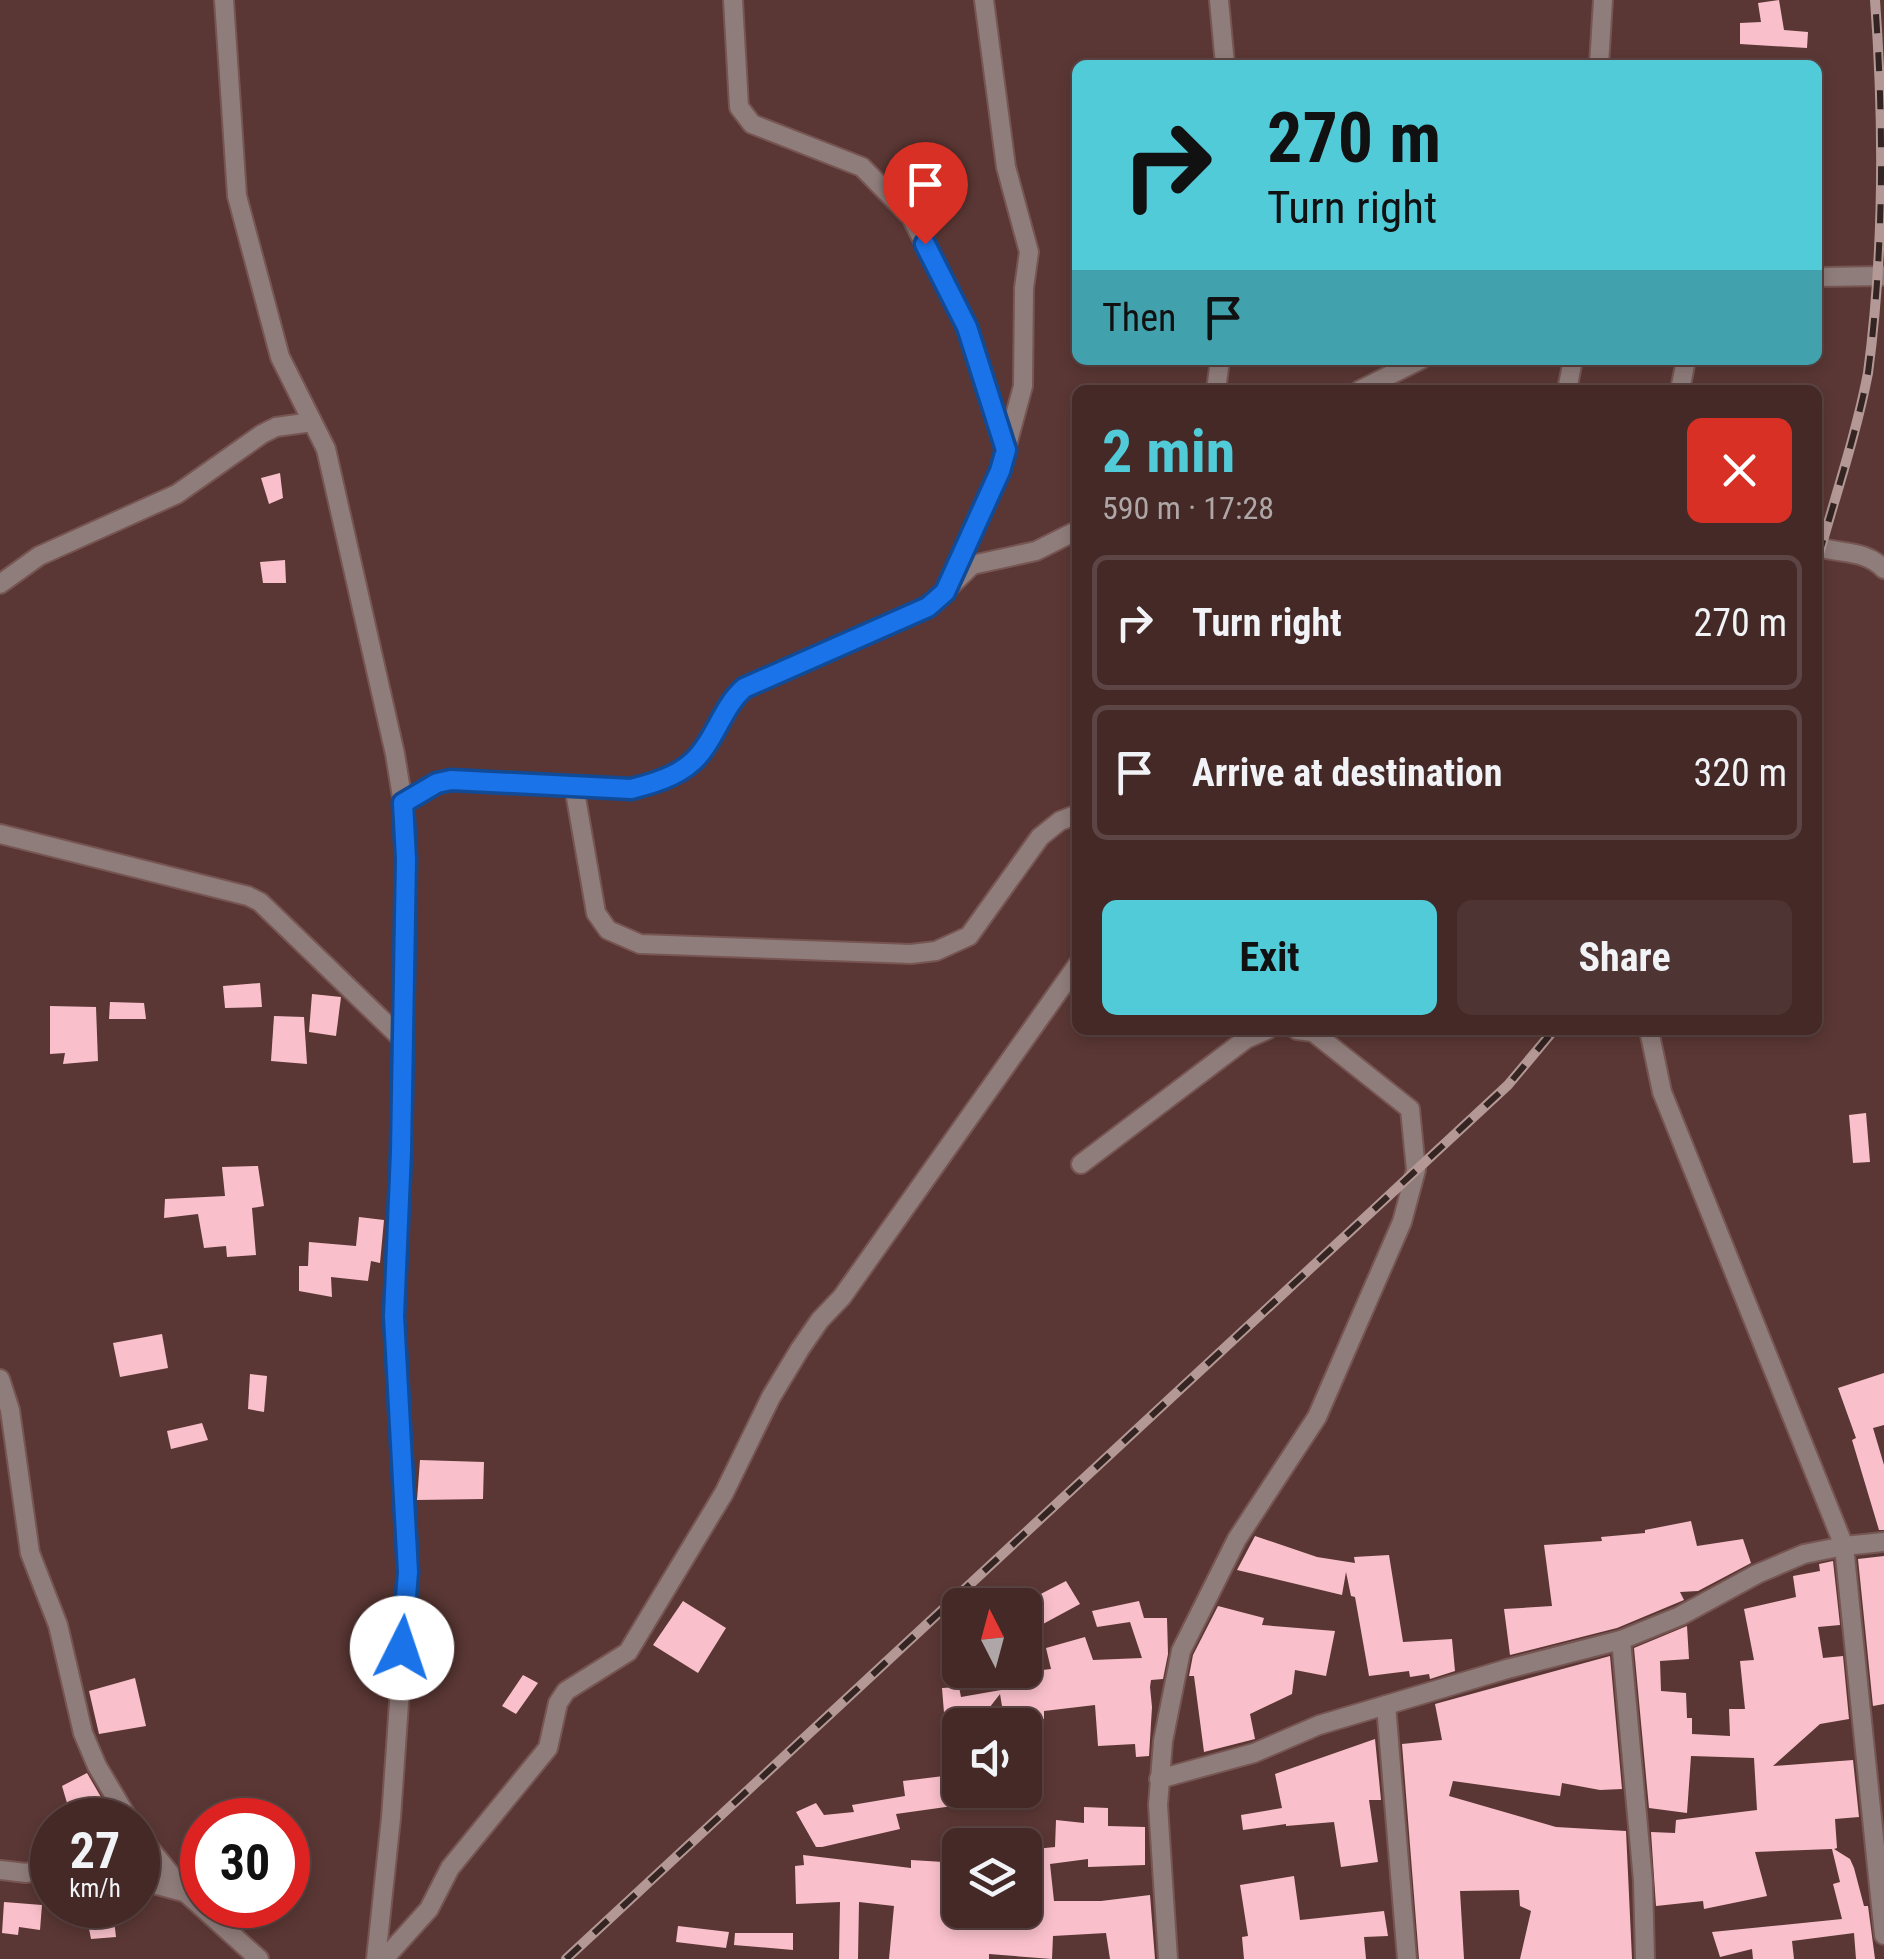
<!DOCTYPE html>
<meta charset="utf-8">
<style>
body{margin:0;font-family:"Roboto Condensed",sans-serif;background:#4e3533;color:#f1f3f6;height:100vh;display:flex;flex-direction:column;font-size:38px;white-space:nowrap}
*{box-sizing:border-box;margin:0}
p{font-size:32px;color:#afa6a7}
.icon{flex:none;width:55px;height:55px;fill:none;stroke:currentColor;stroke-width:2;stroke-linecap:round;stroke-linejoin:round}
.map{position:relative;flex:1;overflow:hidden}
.drawer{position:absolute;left:1072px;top:385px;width:750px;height:650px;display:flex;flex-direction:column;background:#442927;border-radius:15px;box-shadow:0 5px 15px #0003,0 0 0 2px #5c4544}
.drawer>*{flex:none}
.hud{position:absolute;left:1072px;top:60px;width:750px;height:305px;border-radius:15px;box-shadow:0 5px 15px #0003,0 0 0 2px #5c4544;background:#52cbd9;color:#111;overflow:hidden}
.needle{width:65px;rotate:354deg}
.tools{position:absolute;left:942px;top:1588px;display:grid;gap:20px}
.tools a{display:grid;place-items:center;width:100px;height:100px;border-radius:15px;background:#442927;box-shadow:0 5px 15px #0003,0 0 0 2px #5c4544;font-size:50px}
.speed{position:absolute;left:30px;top:1798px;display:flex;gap:20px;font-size:50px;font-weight:700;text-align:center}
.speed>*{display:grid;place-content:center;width:130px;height:130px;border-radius:50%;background:#442927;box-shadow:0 5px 15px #0003,0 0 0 2px #5c4544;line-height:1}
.speed small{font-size:25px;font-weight:400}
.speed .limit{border:15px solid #d22;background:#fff;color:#111}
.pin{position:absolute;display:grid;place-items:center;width:85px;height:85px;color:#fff;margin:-102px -42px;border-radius:50% 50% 50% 0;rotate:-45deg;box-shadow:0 0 10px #0007}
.pin .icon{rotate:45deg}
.me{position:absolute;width:110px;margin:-55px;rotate:4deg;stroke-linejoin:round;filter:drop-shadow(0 0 8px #0008)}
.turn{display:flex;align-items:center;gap:35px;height:210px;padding:0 30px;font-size:45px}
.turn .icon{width:130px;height:130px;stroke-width:2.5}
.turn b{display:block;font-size:70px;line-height:85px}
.then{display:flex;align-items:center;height:95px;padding:0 30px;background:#0003;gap:20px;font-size:38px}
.round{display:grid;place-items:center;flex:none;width:105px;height:105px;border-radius:15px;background:#4e3533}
.head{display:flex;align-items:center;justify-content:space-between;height:170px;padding:0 30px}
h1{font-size:60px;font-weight:700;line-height:75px;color:#52cbd9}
.action{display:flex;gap:20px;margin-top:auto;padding:20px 30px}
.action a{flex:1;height:115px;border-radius:15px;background:#52cbd9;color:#111;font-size:40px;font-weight:700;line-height:115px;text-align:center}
.action a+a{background:#4e3533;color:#f1f3f6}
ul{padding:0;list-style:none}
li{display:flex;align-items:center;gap:30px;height:135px;margin:0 20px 15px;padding:0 10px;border:5px solid #5c4544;border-radius:15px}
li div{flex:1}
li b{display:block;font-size:38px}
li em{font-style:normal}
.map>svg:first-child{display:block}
.building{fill:#f9c0cb}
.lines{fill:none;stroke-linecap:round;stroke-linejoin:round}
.street-casing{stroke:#765552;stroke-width:22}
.street{stroke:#8f7d7b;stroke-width:18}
.rail-casing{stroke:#b39895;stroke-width:10}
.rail{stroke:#342422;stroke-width:6;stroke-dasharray:19;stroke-linecap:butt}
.route-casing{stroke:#114b97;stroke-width:25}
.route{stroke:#1a73e8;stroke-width:18}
</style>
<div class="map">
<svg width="1884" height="1959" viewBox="0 0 1884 1959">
<rect width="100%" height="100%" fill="#5a3734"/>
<g class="building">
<path d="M1779,0L1784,30L1808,32L1807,48L1740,44V23L1761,22L1758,3Z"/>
<path d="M280,473L283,498L269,504L261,478Z"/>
<path d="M285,560L286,583H263L260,562Z"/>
<path d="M260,983L262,1007L225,1008L223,986Z"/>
<path d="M312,994L341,997L336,1036L309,1032Z"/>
<path d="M110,1002L144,1003L146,1019H109Z"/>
<path d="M50,1006L96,1007L98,1061L63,1064L65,1053L50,1054Z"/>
<path d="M274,1016L304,1017L307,1064L271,1061Z"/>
<path d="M1866,1113L1870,1162L1853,1163L1849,1115Z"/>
<path d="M258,1166L264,1206L252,1208L256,1255L227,1257L226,1246L204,1248L198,1214L164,1218L165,1199L225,1196L222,1167Z"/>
<path d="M359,1217L384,1220L380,1263L371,1261L368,1281L331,1277L332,1297L299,1291V1266H308L309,1242L356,1246Z"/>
<path d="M162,1334L168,1368L120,1377L113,1343Z"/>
<path d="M1884,1373V1425L1873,1428L1884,1465V1530H1879L1852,1440L1856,1438L1838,1388Z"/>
<path d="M250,1374L267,1376L264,1412L248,1409Z"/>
<path d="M202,1423L208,1440L171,1449L167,1431Z"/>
<path d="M420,1460L484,1462L483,1499L417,1500Z"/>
<path d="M1691,1521L1697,1546L1743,1539L1751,1563L1698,1591L1680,1592L1684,1600L1617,1628L1510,1655L1504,1609L1552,1606L1544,1545L1602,1541L1601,1537L1645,1533V1530Z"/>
<path d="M1255,1536L1317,1557L1355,1563L1354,1557L1389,1555L1403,1642L1452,1639L1455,1671L1430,1679L1429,1674L1410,1677L1409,1671L1369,1676L1355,1597L1351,1596L1346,1572L1342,1595L1237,1570Z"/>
<path d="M1884,1556V1704L1873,1706L1858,1559Z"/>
<path d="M1833,1561L1840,1625L1818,1627L1823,1658L1843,1656L1849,1719L1820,1724L1773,1766L1853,1760L1859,1817L1835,1819L1837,1848L1834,1849L1850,1859L1854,1868L1864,1906H1868L1875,1959H1856L1854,1933L1792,1941L1794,1959H1753L1752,1949L1720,1957L1712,1932L1842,1919L1833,1884L1840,1882L1832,1849L1755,1852L1767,1896L1704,1909L1703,1901L1656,1906L1651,1832L1675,1833L1676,1820L1757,1810L1754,1758L1691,1756L1687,1813L1649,1808L1634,1648L1687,1626L1689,1659L1660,1661L1661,1691L1686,1693L1687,1718H1692V1734L1730,1736L1729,1709H1745L1740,1661L1754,1660L1744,1609L1796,1597L1793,1576L1820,1571L1819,1564Z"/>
<path d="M1066,1581L1080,1604L1043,1624L1027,1601Z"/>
<path d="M683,1601L726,1628L698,1673L653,1645Z"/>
<path d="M1139,1601L1144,1618H1167L1168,1654L1163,1679L1151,1680L1150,1687L1152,1707L1149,1756L1136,1757L1135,1744L1098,1746L1095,1705L1044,1711V1719L1005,1724L1000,1694L979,1721L945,1725L942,1688L959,1687L961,1697L1001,1690L999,1675L1051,1669L1046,1648L1085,1637L1093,1660L1142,1658L1130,1622L1097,1627L1092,1611Z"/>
<path d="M1218,1606L1264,1618L1262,1625L1335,1631L1326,1676L1295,1670L1292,1694L1250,1714L1255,1739L1204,1752L1194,1676H1189L1193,1655Z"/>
<path d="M1610,1656L1622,1789L1600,1790L1562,1783L1560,1796L1453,1781L1449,1796L1556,1827L1626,1831L1632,1959H1520L1531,1911L1520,1906L1519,1890L1460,1891L1464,1959H1419L1402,1744L1442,1740L1435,1704Z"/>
<path d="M523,1675L538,1683L516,1714L502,1706Z"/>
<path d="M135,1678L146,1726L99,1734L89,1691Z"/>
<path d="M1375,1739L1381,1800H1369L1378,1862L1341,1867L1334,1822L1286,1826V1824L1243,1830L1241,1815L1282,1808L1275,1774Z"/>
<path d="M87,1773L112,1816L101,1820H72L62,1786Z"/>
<path d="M960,1774V1790H1023V1804L960,1805L896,1814L900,1829L822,1847H816L796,1812L816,1803L824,1815L854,1812L852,1805L905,1796L903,1781Z"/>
<path d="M1084,1807L1108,1808V1826L1145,1827V1865L1088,1867V1859L1050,1864L1054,1901H1101L1150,1895L1155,1959H1110L1106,1933L1053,1936L1052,1959L989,1954V1959H889L894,1906L859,1902L858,1959H839L840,1902L796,1904L795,1866L804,1865L803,1855L911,1868V1860L960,1863L959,1910H1025V1850L1055,1847L1056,1820L1084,1823Z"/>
<path d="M1294,1876L1300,1920L1384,1911L1388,1936L1364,1937L1366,1959H1244L1242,1937L1248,1936L1240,1885Z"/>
<path d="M4,1902L42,1905L40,1930L19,1927L18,1935L2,1933Z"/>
<path d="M113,1911L116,1937L91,1939L86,1913Z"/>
<path d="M678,1926L729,1932L726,1948L676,1942Z"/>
<path d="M735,1933H793V1950L734,1945Z"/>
</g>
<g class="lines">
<g class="street-casing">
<g id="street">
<path d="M224,0L237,196L280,357L326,449L395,754L403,803L405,859L401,1151L395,1316L408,1573L391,1818L376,1959"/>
<path d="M733,0L739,107L752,124L862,167L911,217L967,327L1006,449"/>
<path d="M1219,0L1225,65"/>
<path d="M1599,65L1603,0"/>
<path d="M1818,277L1884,276"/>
<path d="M1216,390L1220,360"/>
<path d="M1360,390L1420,360"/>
<path d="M1567,390L1573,360"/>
<path d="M1680,390L1686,360"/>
<path d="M1818,547C1842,554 1866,550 1884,569"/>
<path d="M952,578L1000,471L1023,386L1024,288L1029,252L1006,167L984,0"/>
<path d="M0,584L39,556L177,494L262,434L276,427L312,422"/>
<path d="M574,786L596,913L608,930L640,944L911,954L936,951L969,936L1040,837L1060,821L1078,814"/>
<path d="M403,803L437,783L451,780L631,789C659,782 689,773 705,747C719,727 726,704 744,688L929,607L972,565L1036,551L1078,530"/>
<path d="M0,834L248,896L260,902L402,1039"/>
<path d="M1649,1030L1662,1092L1844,1546L1884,1935"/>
<path d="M1081,1164L1246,1039L1267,1030"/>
<path d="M0,1379L10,1410L30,1553L58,1625L83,1733L97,1766L129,1820"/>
<path d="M1621,1640L1643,1881L1645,1959"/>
<path d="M1386,1705L1407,1959"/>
<path d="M1159,1779L1254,1753L1319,1725L1507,1669L1621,1640L1680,1616L1757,1574L1804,1554L1844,1546L1884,1542"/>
<path d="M138,1834L185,1892L259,1959"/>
<path d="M0,1870L26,1873L52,1867"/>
<path d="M138,1880L184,1892"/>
<path d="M384,1959L429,1909L450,1868L548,1748L558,1703L566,1691L628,1652L724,1493L771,1397L800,1349L820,1320L842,1297L1078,964"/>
<path d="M1168,1959L1158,1805L1163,1741L1181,1651L1237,1539L1317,1417L1402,1222L1416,1170L1410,1109L1313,1032L1297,1030"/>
</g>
</g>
<use href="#street" class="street"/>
<g class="rail-casing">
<g id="rail">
<path d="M1818,558C1835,497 1856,435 1868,373C1884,252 1884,122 1875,0"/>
<path d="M566,1959L1508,1085L1554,1030"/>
</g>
</g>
<use href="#rail" class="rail"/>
</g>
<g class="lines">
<g class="route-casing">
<path id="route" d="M402,1648L408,1572L394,1316L401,1152L406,859L403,803L437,783L451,780L631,789C659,782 689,773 705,747C719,727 726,704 744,688L928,607L945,592L1000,471L1006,450L967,327L925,244"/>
</g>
<use href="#route" class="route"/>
</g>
</svg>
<div class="tools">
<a><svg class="needle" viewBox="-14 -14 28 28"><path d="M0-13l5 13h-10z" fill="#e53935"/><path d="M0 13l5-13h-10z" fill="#afa6a7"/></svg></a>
<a><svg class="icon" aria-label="sound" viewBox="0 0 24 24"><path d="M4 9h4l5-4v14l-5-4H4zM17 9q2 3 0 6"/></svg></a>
<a><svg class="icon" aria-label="layers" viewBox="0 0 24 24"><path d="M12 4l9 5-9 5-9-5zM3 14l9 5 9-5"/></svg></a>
</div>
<div class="speed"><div>27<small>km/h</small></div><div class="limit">30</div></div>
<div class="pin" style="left:925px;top:244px;background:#d93025"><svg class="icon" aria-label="arrive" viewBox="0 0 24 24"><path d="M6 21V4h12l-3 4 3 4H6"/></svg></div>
<svg class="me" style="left:402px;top:1648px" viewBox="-20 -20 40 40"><circle r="19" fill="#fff"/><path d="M0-13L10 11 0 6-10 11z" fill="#1a73e8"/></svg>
<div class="hud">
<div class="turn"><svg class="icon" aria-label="right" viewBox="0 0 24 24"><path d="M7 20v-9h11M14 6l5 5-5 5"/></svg><div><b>270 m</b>Turn right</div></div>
<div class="then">Then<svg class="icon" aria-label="arrive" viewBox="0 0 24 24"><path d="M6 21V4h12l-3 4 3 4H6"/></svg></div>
</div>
<section class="drawer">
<div class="head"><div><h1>2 min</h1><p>590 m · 17:28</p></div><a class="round" style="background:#d93025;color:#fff"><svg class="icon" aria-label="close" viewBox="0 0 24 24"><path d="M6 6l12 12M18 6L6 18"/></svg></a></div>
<ul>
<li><svg class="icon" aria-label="right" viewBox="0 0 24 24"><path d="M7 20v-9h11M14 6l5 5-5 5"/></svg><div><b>Turn right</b></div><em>270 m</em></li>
<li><svg class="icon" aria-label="arrive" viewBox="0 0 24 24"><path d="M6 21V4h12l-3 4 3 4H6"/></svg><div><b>Arrive at destination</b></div><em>320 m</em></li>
</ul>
<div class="action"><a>Exit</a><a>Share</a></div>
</section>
</div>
